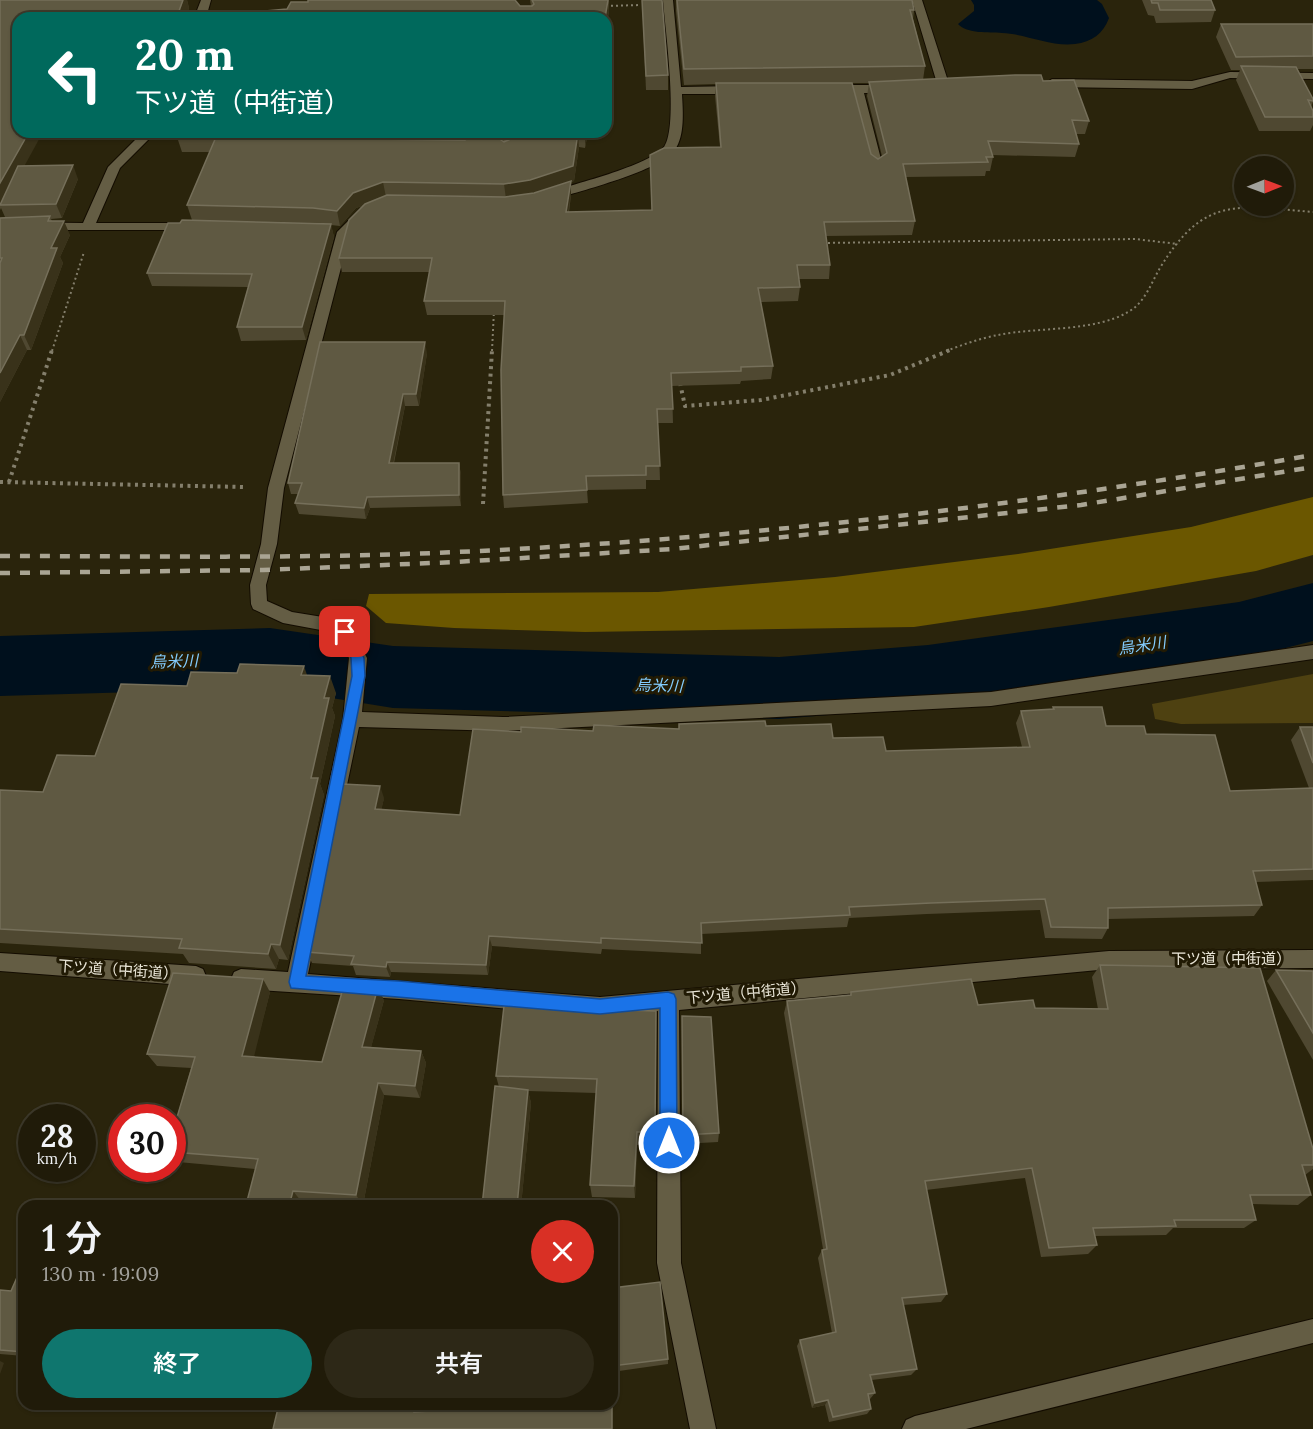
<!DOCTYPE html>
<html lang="ja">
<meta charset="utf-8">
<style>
body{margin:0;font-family:Lora,"Noto Sans JP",serif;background:#2d2817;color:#f1f3f6;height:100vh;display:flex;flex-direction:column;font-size:22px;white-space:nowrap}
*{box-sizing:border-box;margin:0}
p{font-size:20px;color:#a2a19c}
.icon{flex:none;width:33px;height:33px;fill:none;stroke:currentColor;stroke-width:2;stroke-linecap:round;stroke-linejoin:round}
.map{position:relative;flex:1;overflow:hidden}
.sheet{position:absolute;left:18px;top:1200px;width:600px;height:210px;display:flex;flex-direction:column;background:#201b09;border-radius:18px;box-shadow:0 2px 4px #0004,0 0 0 2px #3d392a}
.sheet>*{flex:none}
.guide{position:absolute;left:12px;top:12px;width:600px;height:126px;border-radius:18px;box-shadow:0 2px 4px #0004,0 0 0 2px #3d392a;background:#00695c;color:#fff;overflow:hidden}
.needle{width:39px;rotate:89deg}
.controls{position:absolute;left:1234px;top:156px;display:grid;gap:12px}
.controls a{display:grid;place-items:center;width:60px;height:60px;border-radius:50%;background:#201b09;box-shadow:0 2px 4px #0004,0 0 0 2px #3d392a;font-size:30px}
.speed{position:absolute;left:18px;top:1104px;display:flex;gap:12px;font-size:30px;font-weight:700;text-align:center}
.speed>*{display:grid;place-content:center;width:78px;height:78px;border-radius:50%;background:#201b09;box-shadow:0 2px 4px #0004,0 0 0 2px #3d392a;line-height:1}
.speed small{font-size:15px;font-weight:400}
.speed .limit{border:9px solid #d22;background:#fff;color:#111}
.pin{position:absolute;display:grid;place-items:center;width:51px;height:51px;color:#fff;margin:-26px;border-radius:12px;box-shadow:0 3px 9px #0006}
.me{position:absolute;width:66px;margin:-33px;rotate:0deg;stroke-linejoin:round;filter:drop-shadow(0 0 4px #0008)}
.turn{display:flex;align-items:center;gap:21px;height:126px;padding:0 24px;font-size:27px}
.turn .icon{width:78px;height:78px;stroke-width:2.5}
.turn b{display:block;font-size:42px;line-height:51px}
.round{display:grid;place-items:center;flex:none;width:63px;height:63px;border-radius:32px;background:#2d2817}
.head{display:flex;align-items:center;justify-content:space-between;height:102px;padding:0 24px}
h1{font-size:36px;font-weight:600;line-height:45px}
.primary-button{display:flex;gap:12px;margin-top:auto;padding:12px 24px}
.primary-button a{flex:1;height:69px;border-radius:36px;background:#0f766e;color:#fff;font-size:24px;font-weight:600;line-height:69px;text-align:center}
.primary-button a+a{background:#2d2817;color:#f1f3f6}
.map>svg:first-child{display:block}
.green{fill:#4e4111}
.forest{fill:#6b5700}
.water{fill:#00101d}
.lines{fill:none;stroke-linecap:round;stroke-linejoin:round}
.river{fill:#00101d;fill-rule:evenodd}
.minor-casing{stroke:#130c00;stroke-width:2}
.path-far1{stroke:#847f6c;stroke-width:2;stroke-dasharray:2 3;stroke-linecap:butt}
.path{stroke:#847f6c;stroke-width:4;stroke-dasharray:3 4.5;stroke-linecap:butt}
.minor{fill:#645d44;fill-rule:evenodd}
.rail{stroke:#aaa594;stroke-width:4.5;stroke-dasharray:10 10;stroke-linecap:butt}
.wall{fill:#4f4831;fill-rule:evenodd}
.shaded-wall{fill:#39321a}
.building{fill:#5f5942;stroke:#756f5a;stroke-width:1.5}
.route{fill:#1a73e8;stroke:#114b97;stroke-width:1.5}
.labels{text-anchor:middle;stroke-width:6;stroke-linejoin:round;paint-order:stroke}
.street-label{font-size:15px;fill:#e9e5d7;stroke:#211a04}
.water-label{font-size:16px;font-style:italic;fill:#83ccfd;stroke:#211a04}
</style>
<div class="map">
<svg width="1313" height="1429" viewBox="0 0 1313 1429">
<rect width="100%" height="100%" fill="#2a240c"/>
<path class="green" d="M1313,674V723L1181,724L1155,719L1152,704Z"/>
<path class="forest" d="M1313,497V555L1256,571L1049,607L914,627L585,632L454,628L386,623L366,606L369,594L658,592L835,577L1018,554L1191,527Z"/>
<path class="water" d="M971,0H1097L1102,4L1109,18C1103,34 1092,42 1075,44C1051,47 1026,34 1002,33C989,32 967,34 958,24L974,11V5Z"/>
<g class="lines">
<path class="river" d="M1313,583V641L1239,660L928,707L779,719L393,708L270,688L0,696V636L270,628L393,646L779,657L928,645L1239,602Z"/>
<g class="minor-casing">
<g id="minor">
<path d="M201,0H211L206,18H194Z"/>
<path d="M663,0H673L681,87L738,86L744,90L738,94H682C683,112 685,135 675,150C662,170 578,192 554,199H544L543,196L544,193C569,186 651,165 664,147C679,126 665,28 663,0Z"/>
<path d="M912,0H922L948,81L933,89H918L916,87L936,80Z"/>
<path d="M1230,72L1313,73V79L1230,78L1192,89L1052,87L1046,83L1052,79L1192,81Z"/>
<path d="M829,85H891L897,89L891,93H864L883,167L881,170H873L871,167L852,93L825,91L823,89Z"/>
<path d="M143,132H156L120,168L96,223H190L197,227L195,230H0V222L83,223L108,167Z"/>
<path d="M505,132H517L513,151L507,155L501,151Z"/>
<path d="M365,208L371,212L350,233L284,488L277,544L266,585L267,601L292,612L329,618L351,627L367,658L362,712L503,717L991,692L1313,645V659L991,706L503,731L359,727L308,974L600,997L1109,951L1313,950V968L1109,969L679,1010L681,1263L716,1429H690L657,1263L658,1011L600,1017L399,999L241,989L234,986L231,979L234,972L241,969L288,972L343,719L349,658L339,637L326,631L283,623L253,609L251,604L250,585L261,544L268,488L337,232L360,209Z"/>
<path d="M0,953L196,966L203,969L206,976L203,983L196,986L0,971Z"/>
<path d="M1313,1319V1343L966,1429H902L906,1420L915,1416Z"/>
</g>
</g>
<g class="path-far1">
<path d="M606,6L641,5"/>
<path d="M380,143L382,132"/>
<path d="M823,243L1135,239L1178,244"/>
<path d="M52,351L84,252"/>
<path d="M492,351L494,310"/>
<path d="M946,351C962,345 981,338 998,335C1037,327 1094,332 1128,312C1145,303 1151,283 1160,268C1204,195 1238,206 1313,212"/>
</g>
<g class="path">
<path d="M680,383L685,406L761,400L890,375L950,350"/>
<path d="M0,482L245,487"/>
<path d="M9,482L52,350"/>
<path d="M483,504L492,350"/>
</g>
<use href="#minor" class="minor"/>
<g class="rail">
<path d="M0,556C152,556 305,559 457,552C745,539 1030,505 1313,455"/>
<path d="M0,573L263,570L455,562L673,549L1081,505L1313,467"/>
</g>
</g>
<g class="wall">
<path d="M0,0H187L189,8L188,11H265L531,6L530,0H609V11L606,30V18H18L25,166L78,179L62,218L51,219L52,221L70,235L60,257L63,263L31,350H27L0,402V218L5,217L1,208L0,210Z"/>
<path d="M642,0L668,75V90H646Z"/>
<path d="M676,0L914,10L913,19L925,66L923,80L1043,81L1089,121L1085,134H1076L1079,144L1075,157L992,155L993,157L990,171H986L985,176L906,177L915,221L912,235L826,236L830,265L829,279H799L800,287L798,301L761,302L773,366L771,379L741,381L740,384L672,386L673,423H658L660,480H646V489L587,490L588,503L504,508L503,495L504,315H427L424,301L429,272H342L339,258L365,205L356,208L340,226L331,225L334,237L306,340L241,341L237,327L248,287L152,286L147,273L180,223L192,220L187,205L210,152H182L177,137L179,132H371L369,139L465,140L466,132H503L501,140L504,142L513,138L588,132L585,148L579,147L574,181L571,182V195L569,212L652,210L650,155L720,147L715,96L716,84L684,85L676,11ZM852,83H869L867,96L882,156L878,159L871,154ZM211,220L316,223H322Z"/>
<path d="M1142,0H1211L1215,10L1211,22L1156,23L1154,16L1148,15Z"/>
<path d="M1221,24H1313V69H1297L1313,99V102L1311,107L1313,111V125L1310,131H1259L1236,80L1240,70H1231L1216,37Z"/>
<path d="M427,353L419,406H405L394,463H459L461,475V506L370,508L366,519L299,514L295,503L298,494H291L288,483Z"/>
<path d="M307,675L336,693L332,708L335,716L320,784L324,795L288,960L279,959L276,969L189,963L183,954L0,943V790L43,792L95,756L187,686Z"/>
<path d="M1053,707L1106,726L1146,734L1230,791L1309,788L1291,740L1300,727H1313V880L1256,882L1262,905L1254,916L1108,919V928L1102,939L1045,938L1040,910L927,914L849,918L847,927L701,934V954L602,949L601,954L492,946L488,975L391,972L390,977L356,975L353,966L312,963L307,952L384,798L381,810L460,815L521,732L679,729L766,726L833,738L886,751L1022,747L1016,723L1021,711L1052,709Z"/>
<path d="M1100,965L1313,1149V1169L1305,1175L1311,1195L1298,1205L1252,1204L1256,1220L1244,1228H1173L1166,1235L1095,1236L1097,1245L1088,1254L1041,1257L1025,1178L926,1190L947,1294L941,1302L903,1305L917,1369L911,1375L872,1380L875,1393L870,1399H869L871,1409L867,1414L829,1422L825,1405L812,1408L797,1346L800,1340L832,1333L818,1258L822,1250L823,1249L784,1013L787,1001L850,995L851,992L978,1005L1035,1008L1098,1009L1092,977Z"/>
<path d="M1276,970L1313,971V1060L1267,981Z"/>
<path d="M270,992L253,1057L322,1062L384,1000L371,1047L421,1051L426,1063L420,1098L384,1095L363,1205L301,1201L300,1206H247L246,1205L255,1169L178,1162L172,1157V1134L191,1068L157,1066L147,1054Z"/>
<path d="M656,1011L655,1145H637L635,1198L592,1197L590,1185L596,1093L528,1091L531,1103L521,1206H482L499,1087L496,1076Z"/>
<path d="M682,1016L719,1133L718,1142L682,1144Z"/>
<path d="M24,1276V1356L0,1354V1290L11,1291Z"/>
<path d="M612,1288L668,1359V1364L612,1372Z"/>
</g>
<g class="shaded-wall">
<path d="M183,0H187L189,8L186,18L179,11Z"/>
<path d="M608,0L609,11L606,30V18H605Z"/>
<path d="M29,132H43L3,205H0V183Z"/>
<path d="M364,132H371L368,144L363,136Z"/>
<path d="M499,132H503L499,152L497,137Z"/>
<path d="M585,132H588L585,148Z"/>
<path d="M578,133L579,147L574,181L571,182V195L566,226L531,195L506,199L504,184Z"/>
<path d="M73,165L78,179L62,218L56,204Z"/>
<path d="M383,182L386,197L356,208L340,226L337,211L353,193Z"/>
<path d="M64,221L70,235L60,257L63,263L31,350L24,335L51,248Z"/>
<path d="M331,224L334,237L306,340L302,327Z"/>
<path d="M20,335L27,350L0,402V373Z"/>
<path d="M425,342L427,353L419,406L416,394Z"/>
<path d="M403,394L405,406L391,474L389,463Z"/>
<path d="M459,463L461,475V506L459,495Z"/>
<path d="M367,497L370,508L366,519L364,508Z"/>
<path d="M304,666L310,684L301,675Z"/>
<path d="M330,676L336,693L332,708L335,716L320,784L324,795L288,960L280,945L324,698Z"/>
<path d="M380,786L384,798L379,821L375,809Z"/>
<path d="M489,936L492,946L488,975L486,965Z"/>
<path d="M271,944L279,959L276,969L268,954Z"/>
<path d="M387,962L391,972L390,977L386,967Z"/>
<path d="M263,979L270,992L251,1069L242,1056Z"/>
<path d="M378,987L384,1000L368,1059L362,1047Z"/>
<path d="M421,1051L426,1063L420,1098L415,1086Z"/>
<path d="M378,1083L384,1095L363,1205L356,1195Z"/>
<path d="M528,1090L531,1103L521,1206H517Z"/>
<path d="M637,1132V1145L635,1198L634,1186Z"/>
<path d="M293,1191L301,1201L300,1206H289Z"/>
<path d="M0,1361L4,1363L0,1374Z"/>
<path d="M828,1400L825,1405L812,1408L815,1403Z"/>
<path d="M415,1404H420L418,1417L414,1412Z"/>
</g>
<g class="building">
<path d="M0,0H183L179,11H265L287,9L291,2H308V0H515L520,6H532L534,4L532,0H608L605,18H18V132H29L0,183Z"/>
<path d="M642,0H662L668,75L646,76Z"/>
<path d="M677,0H912L914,10H910L925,66L684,69Z"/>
<path d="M1151,0H1211L1215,10H1160L1158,3H1152Z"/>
<path d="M1221,24H1313V56L1236,57Z"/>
<path d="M1241,66L1296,67L1313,99V101L1308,100L1313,111V117H1265Z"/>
<path d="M1015,75H1041L1043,81L1074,80L1089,121L1072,120L1079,144L988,141L993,157H986L988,162L903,164L915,221L824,222L830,265H797L800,287L758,288L773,366L741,367V371L671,373L673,409H657L660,466H646V475L586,476L587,490L503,495L501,370L505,301H424L432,258H339L349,220L365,204L387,195L505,197L534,193L571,181L566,212L652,210L650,155L664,148L721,147L716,83H852L871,154L878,159L887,153L869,82Z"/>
<path d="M179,132H364L363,136H366L365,139L465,140L466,132H499L497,137L504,142L513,138L514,132H585V133H578L573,166L530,180L504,184L383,182L353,193L337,211L313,208L187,205L216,137H177Z"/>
<path d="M73,165L56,204L0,205L18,166Z"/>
<path d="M50,216L48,221H64L51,248H57L24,335H20L0,373V263L2,258H0V218Z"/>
<path d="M182,220L331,224L302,327H237L252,274L147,273L168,223H180Z"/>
<path d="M320,342H425L416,394H403L389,463H459V495L367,497L364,508L295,503L302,483H288Z"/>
<path d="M240,664L304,666L301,675L330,676L324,698H329L311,778H318L280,945L271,944L268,954L179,948L182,939L0,929V790L43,792L57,755L95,756L121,684L187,686L191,672L237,673Z"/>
<path d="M1053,707H1102L1106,726H1144L1146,734L1215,735L1230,791L1313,788V869L1253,871L1262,905L1108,908V928L1051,927L1045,899L931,903L849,907L850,915L701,923L702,943L601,938V943L489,936L486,965L387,962L386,967L351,964L354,956L307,952L343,784L380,786L375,809L460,815L473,729L521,732V727L593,731L594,725L679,729V724L765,721L766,726L831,724L833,738L883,737L886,751L1030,747L1021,711L1054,709Z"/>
<path d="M1300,727H1313V763Z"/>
<path d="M1100,965L1260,968L1313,1149V1165H1302L1311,1195H1250L1256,1220H1174L1176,1226L1093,1228L1097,1245L1049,1248L1032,1168L925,1181L947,1294L902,1298L917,1369L870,1375L875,1393L868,1394L871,1409L833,1417L828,1400L815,1403L800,1340L836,1332L822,1250L827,1249L787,1001L851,995V992L971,979L978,1005L1033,1000L1035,1008L1108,1009Z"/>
<path d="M1276,970L1313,971V1033Z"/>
<path d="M173,973L263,979L242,1056L322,1062L344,985L378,987L362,1047L421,1051L415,1086L378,1083L356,1195L293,1191L289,1206H262L246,1205L258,1159L172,1152V1134L195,1057L147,1054Z"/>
<path d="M504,1006L656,1011L655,1132H637L634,1186L590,1185L597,1079L496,1076Z"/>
<path d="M682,1016L711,1017L719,1133L683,1135Z"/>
<path d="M495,1086L528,1090L517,1206H482Z"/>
<path d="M18,1275L24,1276V1352L0,1350V1290L11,1291Z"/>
<path d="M660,1282L668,1359L612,1366V1288Z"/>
<path d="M279,1404H415L414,1412L552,1404H612V1429H273Z"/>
</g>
<path class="route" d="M345,627L350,629L364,658L365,676L306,976L399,981L600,999L668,992L674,994L676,999L677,1143L675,1149L669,1152L663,1149L660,1143V1008L600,1014L291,988L289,982L352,676L351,658L339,632Z"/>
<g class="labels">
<g class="street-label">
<text x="1231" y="964">下ツ道（中街道）</text>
<text transform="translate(118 970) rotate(4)" y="5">下ツ道（中街道）</text>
<text transform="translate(746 993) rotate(-5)" y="5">下ツ道（中街道）</text>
</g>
<g class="water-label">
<text transform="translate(1142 645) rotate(-8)" y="6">烏米川</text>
<text transform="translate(174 661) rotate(-2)" y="6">烏米川</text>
<text transform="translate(659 685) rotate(2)" y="6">烏米川</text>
</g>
</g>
</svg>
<div class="controls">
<a><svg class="needle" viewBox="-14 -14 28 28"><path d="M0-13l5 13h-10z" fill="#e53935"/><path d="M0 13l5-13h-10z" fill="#a2a19c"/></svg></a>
</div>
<div class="speed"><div>28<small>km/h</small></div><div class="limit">30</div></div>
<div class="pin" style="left:345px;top:632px;background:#d93025"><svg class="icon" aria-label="arrive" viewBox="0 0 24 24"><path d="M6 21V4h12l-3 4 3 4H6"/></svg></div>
<svg class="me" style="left:669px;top:1143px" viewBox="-20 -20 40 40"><circle r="17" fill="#1a73e8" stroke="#fff" stroke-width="3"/><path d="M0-11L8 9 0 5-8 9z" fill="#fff"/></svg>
<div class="guide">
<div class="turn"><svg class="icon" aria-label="left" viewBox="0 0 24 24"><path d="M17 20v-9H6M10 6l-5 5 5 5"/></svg><div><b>20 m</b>下ツ道（中街道）</div></div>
</div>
<section class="sheet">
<div class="head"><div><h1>1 分</h1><p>130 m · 19:09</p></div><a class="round" style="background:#d93025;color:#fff"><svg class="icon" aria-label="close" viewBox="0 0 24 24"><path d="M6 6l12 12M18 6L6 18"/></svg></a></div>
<div class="primary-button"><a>終了</a><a>共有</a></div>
</section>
</div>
